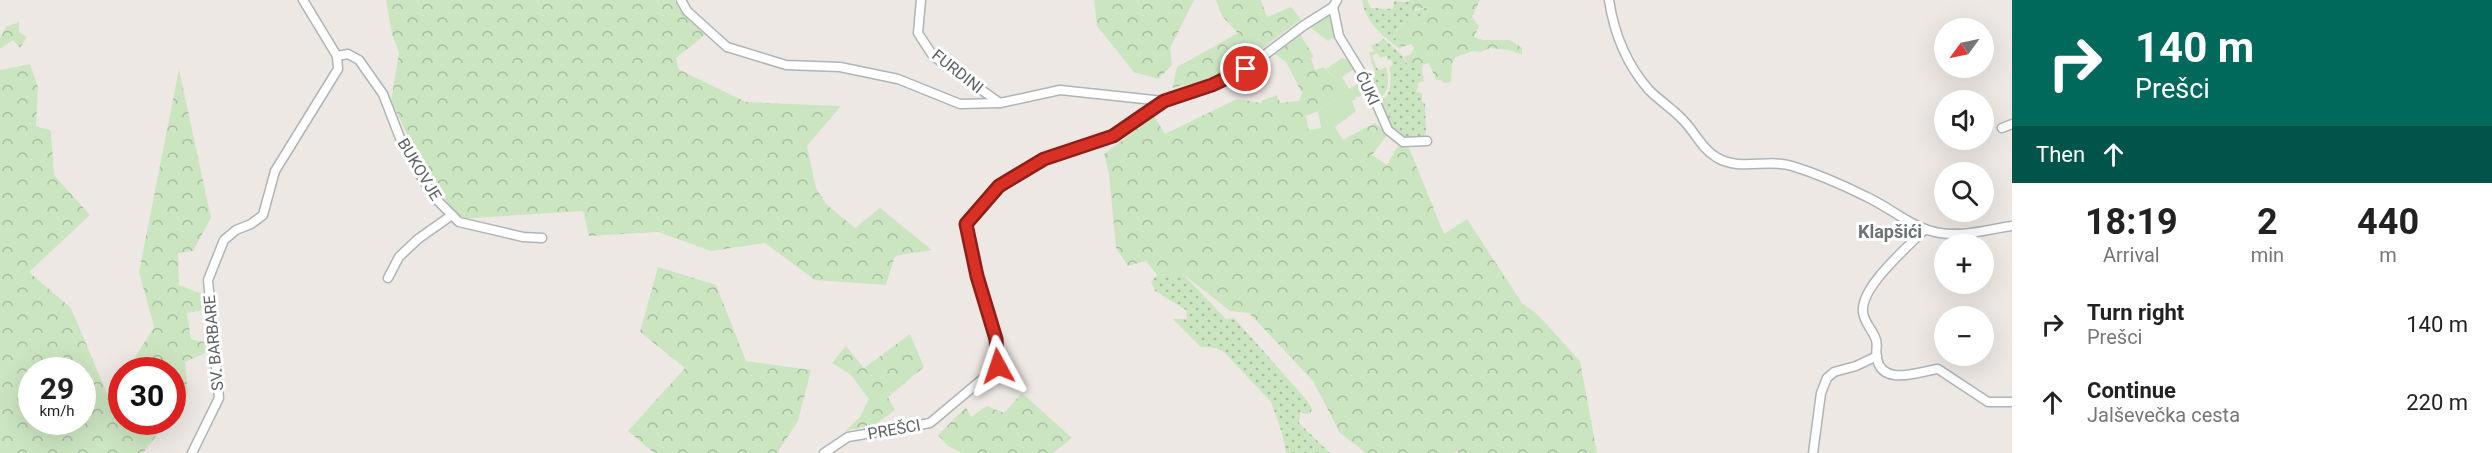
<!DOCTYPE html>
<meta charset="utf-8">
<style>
body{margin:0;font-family:Roboto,sans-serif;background:#f6f6f6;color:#222;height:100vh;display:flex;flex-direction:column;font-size:22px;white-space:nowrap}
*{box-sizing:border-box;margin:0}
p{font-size:20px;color:#767676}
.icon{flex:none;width:33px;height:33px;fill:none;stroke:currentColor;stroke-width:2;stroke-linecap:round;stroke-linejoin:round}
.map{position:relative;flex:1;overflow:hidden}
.side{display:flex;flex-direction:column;background:#fff;width:480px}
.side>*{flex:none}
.banner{background:#00695c;color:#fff;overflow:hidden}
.needle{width:39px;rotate:237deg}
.fabs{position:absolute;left:1934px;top:18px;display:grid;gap:12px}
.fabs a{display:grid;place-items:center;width:60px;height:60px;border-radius:50%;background:#fff;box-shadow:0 6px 24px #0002;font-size:30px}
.speed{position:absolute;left:18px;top:357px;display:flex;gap:12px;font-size:30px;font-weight:700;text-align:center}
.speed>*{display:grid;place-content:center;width:78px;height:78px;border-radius:50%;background:#fff;box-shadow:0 6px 24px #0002;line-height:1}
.speed small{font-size:15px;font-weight:400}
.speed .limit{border:9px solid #d22;background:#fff;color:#111}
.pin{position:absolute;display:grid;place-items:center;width:51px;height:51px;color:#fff;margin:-26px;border:3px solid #fff;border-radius:50%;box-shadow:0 2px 6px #0007}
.me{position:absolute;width:66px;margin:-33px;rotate:355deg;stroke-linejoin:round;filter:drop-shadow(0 0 4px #0008)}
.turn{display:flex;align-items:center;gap:21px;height:126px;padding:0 24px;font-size:27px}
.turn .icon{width:78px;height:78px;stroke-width:2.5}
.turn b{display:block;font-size:42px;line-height:51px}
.then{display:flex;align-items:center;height:57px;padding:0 24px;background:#0003;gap:12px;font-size:22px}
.eta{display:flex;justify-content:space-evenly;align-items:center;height:102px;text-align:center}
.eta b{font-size:36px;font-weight:700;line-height:42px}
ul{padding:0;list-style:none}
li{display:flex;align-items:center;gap:18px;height:78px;padding:0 24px}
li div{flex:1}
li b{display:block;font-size:22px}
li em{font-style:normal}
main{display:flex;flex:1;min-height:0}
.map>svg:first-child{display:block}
.grass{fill:url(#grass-dots)}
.forest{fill:url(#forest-crowns);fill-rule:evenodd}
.garden{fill:#cce5c1}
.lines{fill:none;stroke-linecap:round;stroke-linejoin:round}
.minor-casing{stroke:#afb4b6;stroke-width:11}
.minor{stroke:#fff;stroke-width:8}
.route-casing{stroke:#8d1f18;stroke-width:15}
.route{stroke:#d93025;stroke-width:10}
.labels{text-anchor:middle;stroke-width:6;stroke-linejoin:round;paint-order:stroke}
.street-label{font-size:16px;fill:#5c6264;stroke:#fff}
.neighbourhood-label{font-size:18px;font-weight:bold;fill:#6d7476;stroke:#fff}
</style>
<main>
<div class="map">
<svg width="2012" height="453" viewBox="0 0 2012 453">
<defs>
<pattern id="grass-dots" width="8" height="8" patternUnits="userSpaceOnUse" patternTransform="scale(1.5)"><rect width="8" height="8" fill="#cce5c1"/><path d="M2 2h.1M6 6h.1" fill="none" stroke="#a9bda0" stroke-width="1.8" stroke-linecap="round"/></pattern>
<pattern id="forest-crowns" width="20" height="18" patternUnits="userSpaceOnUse" patternTransform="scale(1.5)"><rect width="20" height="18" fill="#cce5c1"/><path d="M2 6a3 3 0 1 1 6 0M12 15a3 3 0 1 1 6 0" fill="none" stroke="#a9bda0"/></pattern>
</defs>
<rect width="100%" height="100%" fill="#eee8e4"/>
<g class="grass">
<path d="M1362,0H1367L1371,8L1393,9L1394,1L1406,2L1412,0L1415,11L1429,7L1432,9L1420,19L1409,20L1395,31L1396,40L1402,47L1400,49C1383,37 1365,22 1362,0Z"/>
<path d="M1384,39L1401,54L1410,68L1423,64L1422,70L1424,81L1419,83L1416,92L1422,93V102L1425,103L1426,133L1424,137L1415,142L1394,135L1378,103C1393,96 1391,81 1390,67L1393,64L1391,60H1387V56L1380,58L1377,53L1372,56L1378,70L1386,67C1389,78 1389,89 1382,97L1376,95L1366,77L1375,73L1369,53L1374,51L1371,46Z"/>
<path d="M1182,273L1226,319L1234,318L1305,398L1312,409L1310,414L1300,413L1299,423L1330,453H1286L1282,433L1271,402L1224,352L1215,348L1201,347L1173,319H1187L1186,310L1155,291L1151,282L1157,275Z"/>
</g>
<g class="forest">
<path d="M386,0H674L683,14L705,35L676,58L678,69L746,102L841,106L807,146L816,188L826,204L855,228L880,208L932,250L895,256L886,285L815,280L765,243L711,251L658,232L589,236L583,211L458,219L419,158L391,101L399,53L392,34Z"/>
<path d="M1094,0H1194L1170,48L1172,65L1158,79L1134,72L1097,26Z"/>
<path d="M1216,0H1261L1267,17L1291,7L1301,19L1227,75L1172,88L1177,67L1238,33L1222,16Z"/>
<path d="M1412,0H1480L1472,17L1479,26L1474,37L1483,40H1510L1522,48V55L1509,50L1490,48L1481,52L1473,51L1456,57L1452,63L1451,82L1444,83L1441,80H1436L1429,63L1410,68L1404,57L1411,54L1414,48L1411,44L1402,47L1392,34L1409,20L1420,19L1432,9L1429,7L1410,10L1407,8L1414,3Z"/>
<path d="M19,22V32L27,37L20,48L13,40L0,49V38L6,27Z"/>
<path d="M1299,32L1314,57L1311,58L1315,70L1323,67L1346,88V92L1318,111L1306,116L1309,133L1340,141L1375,123L1388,134L1372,155L1387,165L1399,144L1408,145L1444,234L1467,219L1522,303L1537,314L1580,361L1597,453H1459L1457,451L1454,453H1366L1340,433L1313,381L1249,313L1230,311L1182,273L1157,275L1146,261L1128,266L1116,248L1109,174L1104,154L1154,116L1165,134L1237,99L1261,103L1263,100L1277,95L1280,103L1299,101L1302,93L1286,62L1273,53Z"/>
<path d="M30,64L38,87L36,126L51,131L54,175L90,215L29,272L71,308L108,396L121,378L122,422H167L143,453H0V70ZM32,370H82V422H32Z"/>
<path d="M179,69L211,218L193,251L178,253L179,285L202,294L205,310L187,313L191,339L208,343L205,353L185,362L188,394L173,414L172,370H127L154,327L139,272Z"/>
<path d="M658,267L716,285L746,361L811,370L798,421L777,453H654L628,431L685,368L640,332Z"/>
<path d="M910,334L924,367L888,397L895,410L876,424L845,431L860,417L869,399L851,375L832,363L846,346L864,368Z"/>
<path d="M1022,393L1072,438L1053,453H962L948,446L938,435L966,407L971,417L987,406L1004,413Z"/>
</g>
<g class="garden">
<path d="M1330,11L1337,35L1328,41L1308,26Z"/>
<path d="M1342,58L1351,61L1357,67L1342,77L1349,89L1361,82L1356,74L1359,72L1371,100L1368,104L1365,96L1355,97L1356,99L1352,101L1356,111L1335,127L1343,140L1340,141L1308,133V130L1321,128L1318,111L1346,92V88L1326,69Z"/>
</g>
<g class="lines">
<g class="minor-casing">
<g id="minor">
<path d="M681,0L687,11L727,47L786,65L840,67L898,79L960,104L1000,103L1060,90L1163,101"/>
<path d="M921,0L918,33L933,56L1000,103"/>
<path d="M1609,0C1614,33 1627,65 1649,90C1660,101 1673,109 1683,120C1695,132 1702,149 1716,157C1740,172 1767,158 1792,166C1815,173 1845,186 1867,197C1891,208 1913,229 1940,233C1963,237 1989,229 2012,226"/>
<path d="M1333,7L1339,36L1367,82L1388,130L1403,142L1427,141"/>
<path d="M337,56L348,54L359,60L383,94L400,138L419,173L434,197L459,222L523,237L542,238"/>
<path d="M2002,128L2012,124"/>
<path d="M1925,229C1908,247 1860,287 1863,312C1864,323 1873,330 1876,340C1878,346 1875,353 1877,359C1883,387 1920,371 1938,369L1988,402H2012"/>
<path d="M388,278L399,257L418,239L452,215"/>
<path d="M192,453L219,398L208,280L224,240L236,230L251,224L263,215L275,171L338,69L337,56L303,0"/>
<path d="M824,453L848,437L930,423L998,366L996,339L977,276L966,224L999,186L1044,159L1113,137L1164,101L1212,85L1246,69L1303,26L1333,7L1337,0"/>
<path d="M1813,453L1821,393L1827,378L1834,372L1856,366L1877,356"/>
</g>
</g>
<use href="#minor" class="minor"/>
</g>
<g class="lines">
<g class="route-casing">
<path id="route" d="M998,366L996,339L977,276L966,224L999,186L1044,159L1113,136L1164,101L1212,85L1246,69"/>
</g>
<use href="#route" class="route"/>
</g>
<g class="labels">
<g class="street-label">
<text transform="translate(958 71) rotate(38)" y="6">FURDINI</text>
<text transform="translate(1368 88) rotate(65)" y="6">ĆUKI</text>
<text transform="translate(420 169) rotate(59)" y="6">BUKOVJE</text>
<text transform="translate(213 343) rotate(-95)" y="6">SV. BARBARE</text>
<text transform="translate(894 429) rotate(-10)" y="6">PREŠCI</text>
</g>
<g class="neighbourhood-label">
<text x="1890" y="238">Klapšići</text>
</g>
</g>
</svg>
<div class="fabs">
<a><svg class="needle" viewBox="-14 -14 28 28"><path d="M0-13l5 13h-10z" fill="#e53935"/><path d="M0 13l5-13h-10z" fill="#767676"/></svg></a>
<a><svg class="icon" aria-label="sound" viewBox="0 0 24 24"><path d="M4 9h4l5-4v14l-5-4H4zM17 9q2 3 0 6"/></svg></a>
<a><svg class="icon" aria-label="search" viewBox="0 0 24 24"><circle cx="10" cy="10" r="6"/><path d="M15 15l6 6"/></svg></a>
<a>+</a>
<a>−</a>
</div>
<div class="speed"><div>29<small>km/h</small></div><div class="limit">30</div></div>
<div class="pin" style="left:1246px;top:69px;background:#d93025"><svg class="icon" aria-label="arrive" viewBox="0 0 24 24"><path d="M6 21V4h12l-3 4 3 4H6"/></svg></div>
<svg class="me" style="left:998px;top:366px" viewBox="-20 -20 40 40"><path d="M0-17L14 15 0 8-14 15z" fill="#d93025" stroke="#fff" stroke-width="4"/></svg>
</div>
<section class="side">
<div class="banner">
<div class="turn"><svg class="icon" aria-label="right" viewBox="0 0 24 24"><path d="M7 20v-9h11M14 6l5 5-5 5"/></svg><div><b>140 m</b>Prešci</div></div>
<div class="then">Then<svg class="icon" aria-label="ahead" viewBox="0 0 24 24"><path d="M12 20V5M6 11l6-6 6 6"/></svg></div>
</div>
<div class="eta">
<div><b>18:19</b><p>Arrival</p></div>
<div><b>2</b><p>min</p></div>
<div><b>440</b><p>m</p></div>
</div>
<ul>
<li><svg class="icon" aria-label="right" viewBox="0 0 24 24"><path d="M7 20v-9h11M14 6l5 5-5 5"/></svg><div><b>Turn right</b><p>Prešci</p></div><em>140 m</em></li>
<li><svg class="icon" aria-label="ahead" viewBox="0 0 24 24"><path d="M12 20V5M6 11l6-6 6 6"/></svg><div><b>Continue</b><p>Jalševečka cesta</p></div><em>220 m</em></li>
</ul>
</section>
</main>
